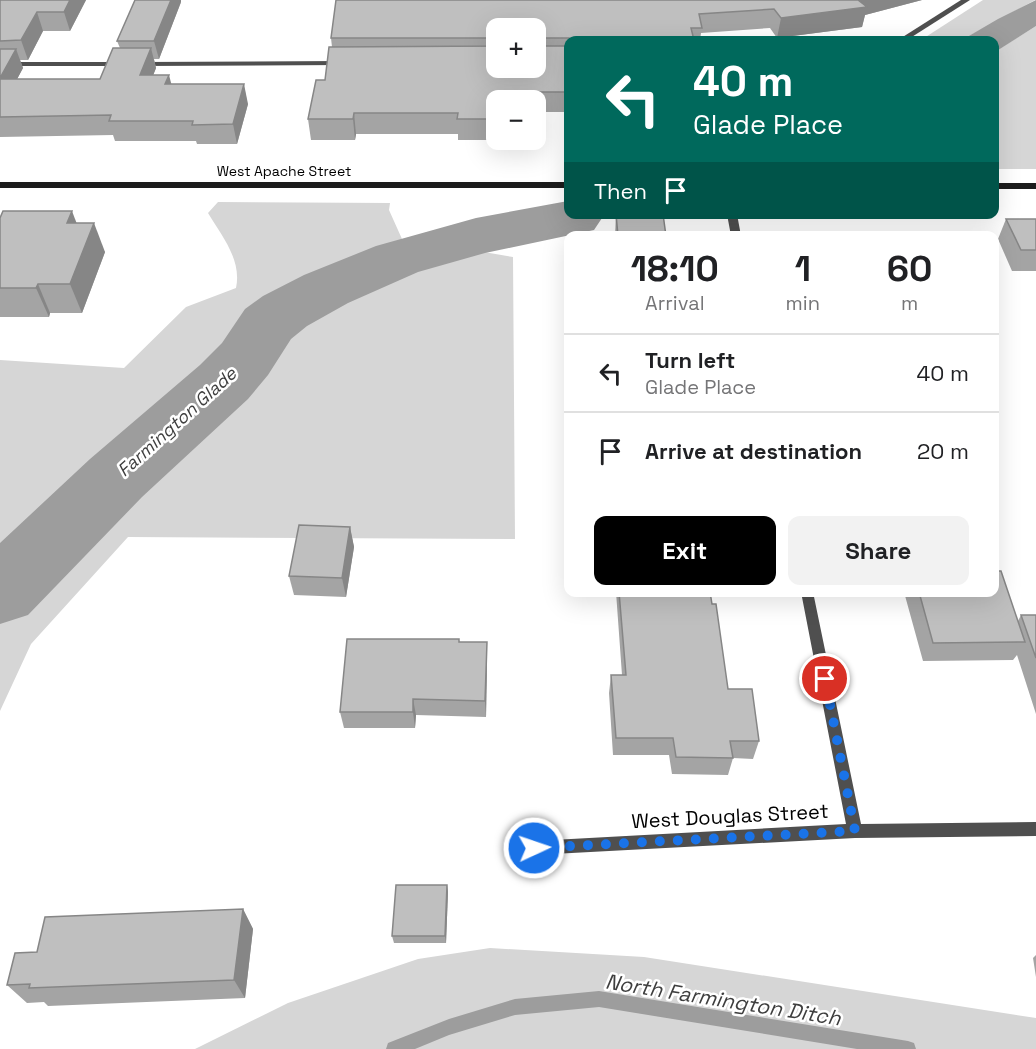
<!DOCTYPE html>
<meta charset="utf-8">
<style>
body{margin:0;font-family:"Space Grotesk",sans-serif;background:#f2f2f2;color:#202124;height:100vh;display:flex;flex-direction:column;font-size:22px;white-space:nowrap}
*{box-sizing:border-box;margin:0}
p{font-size:20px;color:#757577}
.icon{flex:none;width:33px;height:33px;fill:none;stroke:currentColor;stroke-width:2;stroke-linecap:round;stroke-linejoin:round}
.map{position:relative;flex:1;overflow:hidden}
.side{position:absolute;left:564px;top:231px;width:435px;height:366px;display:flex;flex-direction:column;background:#fff;border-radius:12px;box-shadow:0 6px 24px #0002}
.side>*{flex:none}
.guide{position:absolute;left:564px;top:36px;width:435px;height:183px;border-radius:12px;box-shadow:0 6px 24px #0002;background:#00695c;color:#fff;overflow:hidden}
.fabs{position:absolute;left:486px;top:18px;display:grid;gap:12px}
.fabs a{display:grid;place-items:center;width:60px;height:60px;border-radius:12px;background:#fff;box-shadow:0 6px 24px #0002;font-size:30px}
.pin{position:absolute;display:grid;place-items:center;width:51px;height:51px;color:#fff;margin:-26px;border:3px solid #fff;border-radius:50%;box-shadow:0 2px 6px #0007}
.me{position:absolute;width:66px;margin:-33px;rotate:87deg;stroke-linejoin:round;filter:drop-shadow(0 0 4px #0008)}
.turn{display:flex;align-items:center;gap:21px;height:126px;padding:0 30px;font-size:27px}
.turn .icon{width:78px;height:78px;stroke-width:2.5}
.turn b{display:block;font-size:42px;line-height:51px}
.then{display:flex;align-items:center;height:57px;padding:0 30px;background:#0003;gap:12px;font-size:22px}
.eta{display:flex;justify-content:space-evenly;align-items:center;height:102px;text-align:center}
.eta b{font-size:36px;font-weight:600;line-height:42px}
.action{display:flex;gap:12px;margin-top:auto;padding:12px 30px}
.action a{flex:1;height:69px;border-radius:12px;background:#000;color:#fff;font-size:24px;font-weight:600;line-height:69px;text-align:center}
.action a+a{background:#f2f2f2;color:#202124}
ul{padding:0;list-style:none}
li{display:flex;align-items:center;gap:18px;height:78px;padding:0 30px;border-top:2px solid #e0e0e0}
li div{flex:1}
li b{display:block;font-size:22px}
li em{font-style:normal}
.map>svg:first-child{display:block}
.green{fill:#d6d6d6}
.water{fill:#9d9d9d}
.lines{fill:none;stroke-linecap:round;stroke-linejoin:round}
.stream{fill:#9d9d9d;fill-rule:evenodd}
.river{fill:#9d9d9d;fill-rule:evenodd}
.lane{fill:#4f4f4f;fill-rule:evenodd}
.street{fill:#4f4f4f;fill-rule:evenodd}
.secondary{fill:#1c1c1c;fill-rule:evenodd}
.wall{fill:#a4a4a4;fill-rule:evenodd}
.shaded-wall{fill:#868686}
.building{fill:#bfbfbf;stroke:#868686;stroke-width:1.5}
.route{stroke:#1a73e8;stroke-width:10;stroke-dasharray:0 18}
.labels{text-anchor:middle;stroke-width:5;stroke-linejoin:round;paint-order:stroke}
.far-street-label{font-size:14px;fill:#000;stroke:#fff}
.water-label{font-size:18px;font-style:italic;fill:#3e3e3e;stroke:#fff}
.near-street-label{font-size:20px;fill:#000;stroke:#fff}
.near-water-label{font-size:21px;font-style:italic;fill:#3e3e3e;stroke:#fff}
</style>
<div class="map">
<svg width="1036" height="1049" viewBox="0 0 1036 1049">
<rect width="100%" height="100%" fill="#fff"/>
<g class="green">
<path d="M983,0H1035L962,40H921Z"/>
<path d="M1036,26V169H995L994,52Z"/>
<path d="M218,202L390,203L389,210L402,239L425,243L407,251L372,258L332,273L262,308L226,370L147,437L0,583V360L124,368L186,307L236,288C242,260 222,236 208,213Z"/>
<path d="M478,251L513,257L515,539L128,537L31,644L0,711V602L104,501L222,405L297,319L415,270Z"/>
<path d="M490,948L644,957L1036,1018V1049H195L288,1003L418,959Z"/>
</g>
<path class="water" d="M1036,0V26L995,52L994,40H962L998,19Z"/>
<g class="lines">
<path class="stream" d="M599,991L908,1041L914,1043L916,1049H857L599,1007L515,1015L449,1035L415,1049H386L388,1043L449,1019L515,999Z"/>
<path class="river" d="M568,201V214H600L602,218L594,230L485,253L418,272L348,303L307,326L291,339L268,375L248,399L142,497L28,615L0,624V543L90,459L200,365L222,343L245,309L263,296L304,275L376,246L476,218Z"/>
<g class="lane">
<path d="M961,0H970L907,40H898Z"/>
<path d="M342,61L346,63L345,65L141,66L137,64L141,62Z"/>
<path d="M0,62H120L124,64L120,66H0Z"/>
</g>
<g class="street">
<path d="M727,214H737L741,236H731Z"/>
<path d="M801,592H813L861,824L1036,822V836L855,838L534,855L529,853L527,848L529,843L534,841L846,824Z"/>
</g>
<g class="secondary">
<rect x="0" y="182" width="568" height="6"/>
<rect x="994" y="183" width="42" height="6"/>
</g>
</g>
<g class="wall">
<path d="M0,0H86L70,31H43L28,60H20L23,68L17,79H100L120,48L117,41L181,2L159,59H154L156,68L153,75L171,84L248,104L237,144H197L196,141H115L113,135L0,137Z"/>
<path d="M336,0H922L865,15L862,27L777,38L770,28L701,33L700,40H568V112H536V100H496V140H521H458V134H356L355,140H311L308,119L325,80L332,47L331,38ZM496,28L536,68H496Z"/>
<path d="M616,214L666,236H615Z"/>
<path d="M0,218L76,223L105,252L82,313H50L49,317H0Z"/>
<path d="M1006,219H1036V271H1012L998,239Z"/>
<path d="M350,527L354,547L346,597L294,595L289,576Z"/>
<path d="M616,592H710L728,689L759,741L753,759L733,758L728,775L672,774L669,755H613L609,693L611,675H622Z"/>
<path d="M904,592H994L1018,621L1021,615H1036V714L1017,655L1013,660L923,661Z"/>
<path d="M460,642H487V659L486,717L416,715L415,728H344L340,712Z"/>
<path d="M447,885L448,892L446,943H394L392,936Z"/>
<path d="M243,909L253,929L245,998L48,1006L44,1002L27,1003L7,985L37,952Z"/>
<path d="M1036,955V977L1033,958Z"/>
</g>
<g class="shaded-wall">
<path d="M70,0H86L70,31L64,12Z"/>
<path d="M171,0H181V2L159,59L154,41Z"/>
<path d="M855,0H922L865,15L862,27L777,38L781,18Z"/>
<path d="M37,12L43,31L28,60L21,40Z"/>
<path d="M151,48L156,68L146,94L140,75Z"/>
<path d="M16,49L23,68L7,98L0,78Z"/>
<path d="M169,75L174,94L165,84Z"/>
<path d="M244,84L248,104L237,144L233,124Z"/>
<path d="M354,113L356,134L355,140L353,119Z"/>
<path d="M72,211L83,240L67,223Z"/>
<path d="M94,223L105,252L82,313L70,284Z"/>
<path d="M38,284L50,313L49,317L36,288Z"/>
<path d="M350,527L354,547L346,597L342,578Z"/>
<path d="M487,642V659L486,717L485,701Z"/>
<path d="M413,699L416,715L415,728L413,712Z"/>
<path d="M447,885L448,892L446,943L445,936Z"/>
<path d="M243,909L253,929L245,998L234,980Z"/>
</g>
<g class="building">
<path d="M0,0H70L64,12H37L21,40L0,41Z"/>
<path d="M135,0H171L154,41H117Z"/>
<path d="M336,0H858L867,7L781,18L774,9L699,14L702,28H691L694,40H571L569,38H536V41V28H496V40V38H331Z"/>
<path d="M496,45V68H536V46H568V92H521V100H496V119H457L458,113H354L353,119H308L316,80H325L329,47L496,46Z"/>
<path d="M113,48H151L140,75H169L165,84H244L233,124L192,125L193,121H109L111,115L0,117V79H100Z"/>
<path d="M0,49H16L0,78Z"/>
<path d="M3,211H72L67,223H94L70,284H38L36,288H0V218Z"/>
<path d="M616,214H663L666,236H618Z"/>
<path d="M1006,219H1036V250H1021Z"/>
<path d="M299,525L350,527L342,578L289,576Z"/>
<path d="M994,571H1001L1025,642L933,643L919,592H994Z"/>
<path d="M619,592H710L712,604H716L728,689H752L759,741H730L733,758L676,757L673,738H616L611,675H626Z"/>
<path d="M1021,615H1036V658Z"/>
<path d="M347,639H459V642H487L485,701L413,699V712H340Z"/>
<path d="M396,885H447L445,936H392Z"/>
<path d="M243,909L234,980L29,988L30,984L7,985L15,953L37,952L45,917Z"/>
</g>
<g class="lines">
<path class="route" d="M534,848L855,831L825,679"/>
</g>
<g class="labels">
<g class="far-street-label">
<text x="284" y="176">West Apache Street</text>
</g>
<g class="water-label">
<text transform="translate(177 422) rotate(-42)" y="6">Farmington Glade</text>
</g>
<g class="near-street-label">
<text transform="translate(730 816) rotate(-3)" y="7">West Douglas Street</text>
</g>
<g class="near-water-label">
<text transform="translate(723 1000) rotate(9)" y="7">North Farmington Ditch</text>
</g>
</g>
</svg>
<div class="fabs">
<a>+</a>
<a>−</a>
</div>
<div class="pin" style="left:825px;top:679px;background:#d93025"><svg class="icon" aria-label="arrive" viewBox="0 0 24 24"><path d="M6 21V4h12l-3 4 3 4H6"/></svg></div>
<svg class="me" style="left:534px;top:848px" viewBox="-20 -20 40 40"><circle r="17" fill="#1a73e8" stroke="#fff" stroke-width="3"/><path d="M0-11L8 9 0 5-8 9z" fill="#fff"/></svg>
<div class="guide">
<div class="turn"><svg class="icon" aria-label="left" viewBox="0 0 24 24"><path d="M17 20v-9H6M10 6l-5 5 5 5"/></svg><div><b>40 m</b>Glade Place</div></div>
<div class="then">Then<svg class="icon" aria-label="arrive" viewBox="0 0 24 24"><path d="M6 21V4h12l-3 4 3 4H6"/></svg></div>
</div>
<section class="side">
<div class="eta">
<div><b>18:10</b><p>Arrival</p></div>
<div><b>1</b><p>min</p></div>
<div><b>60</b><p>m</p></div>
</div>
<ul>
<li><svg class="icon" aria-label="left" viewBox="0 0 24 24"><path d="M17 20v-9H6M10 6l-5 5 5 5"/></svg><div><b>Turn left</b><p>Glade Place</p></div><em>40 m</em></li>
<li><svg class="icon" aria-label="arrive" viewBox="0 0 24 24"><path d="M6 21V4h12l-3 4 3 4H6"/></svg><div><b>Arrive at destination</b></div><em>20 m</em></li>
</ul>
<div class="action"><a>Exit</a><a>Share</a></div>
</section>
</div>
